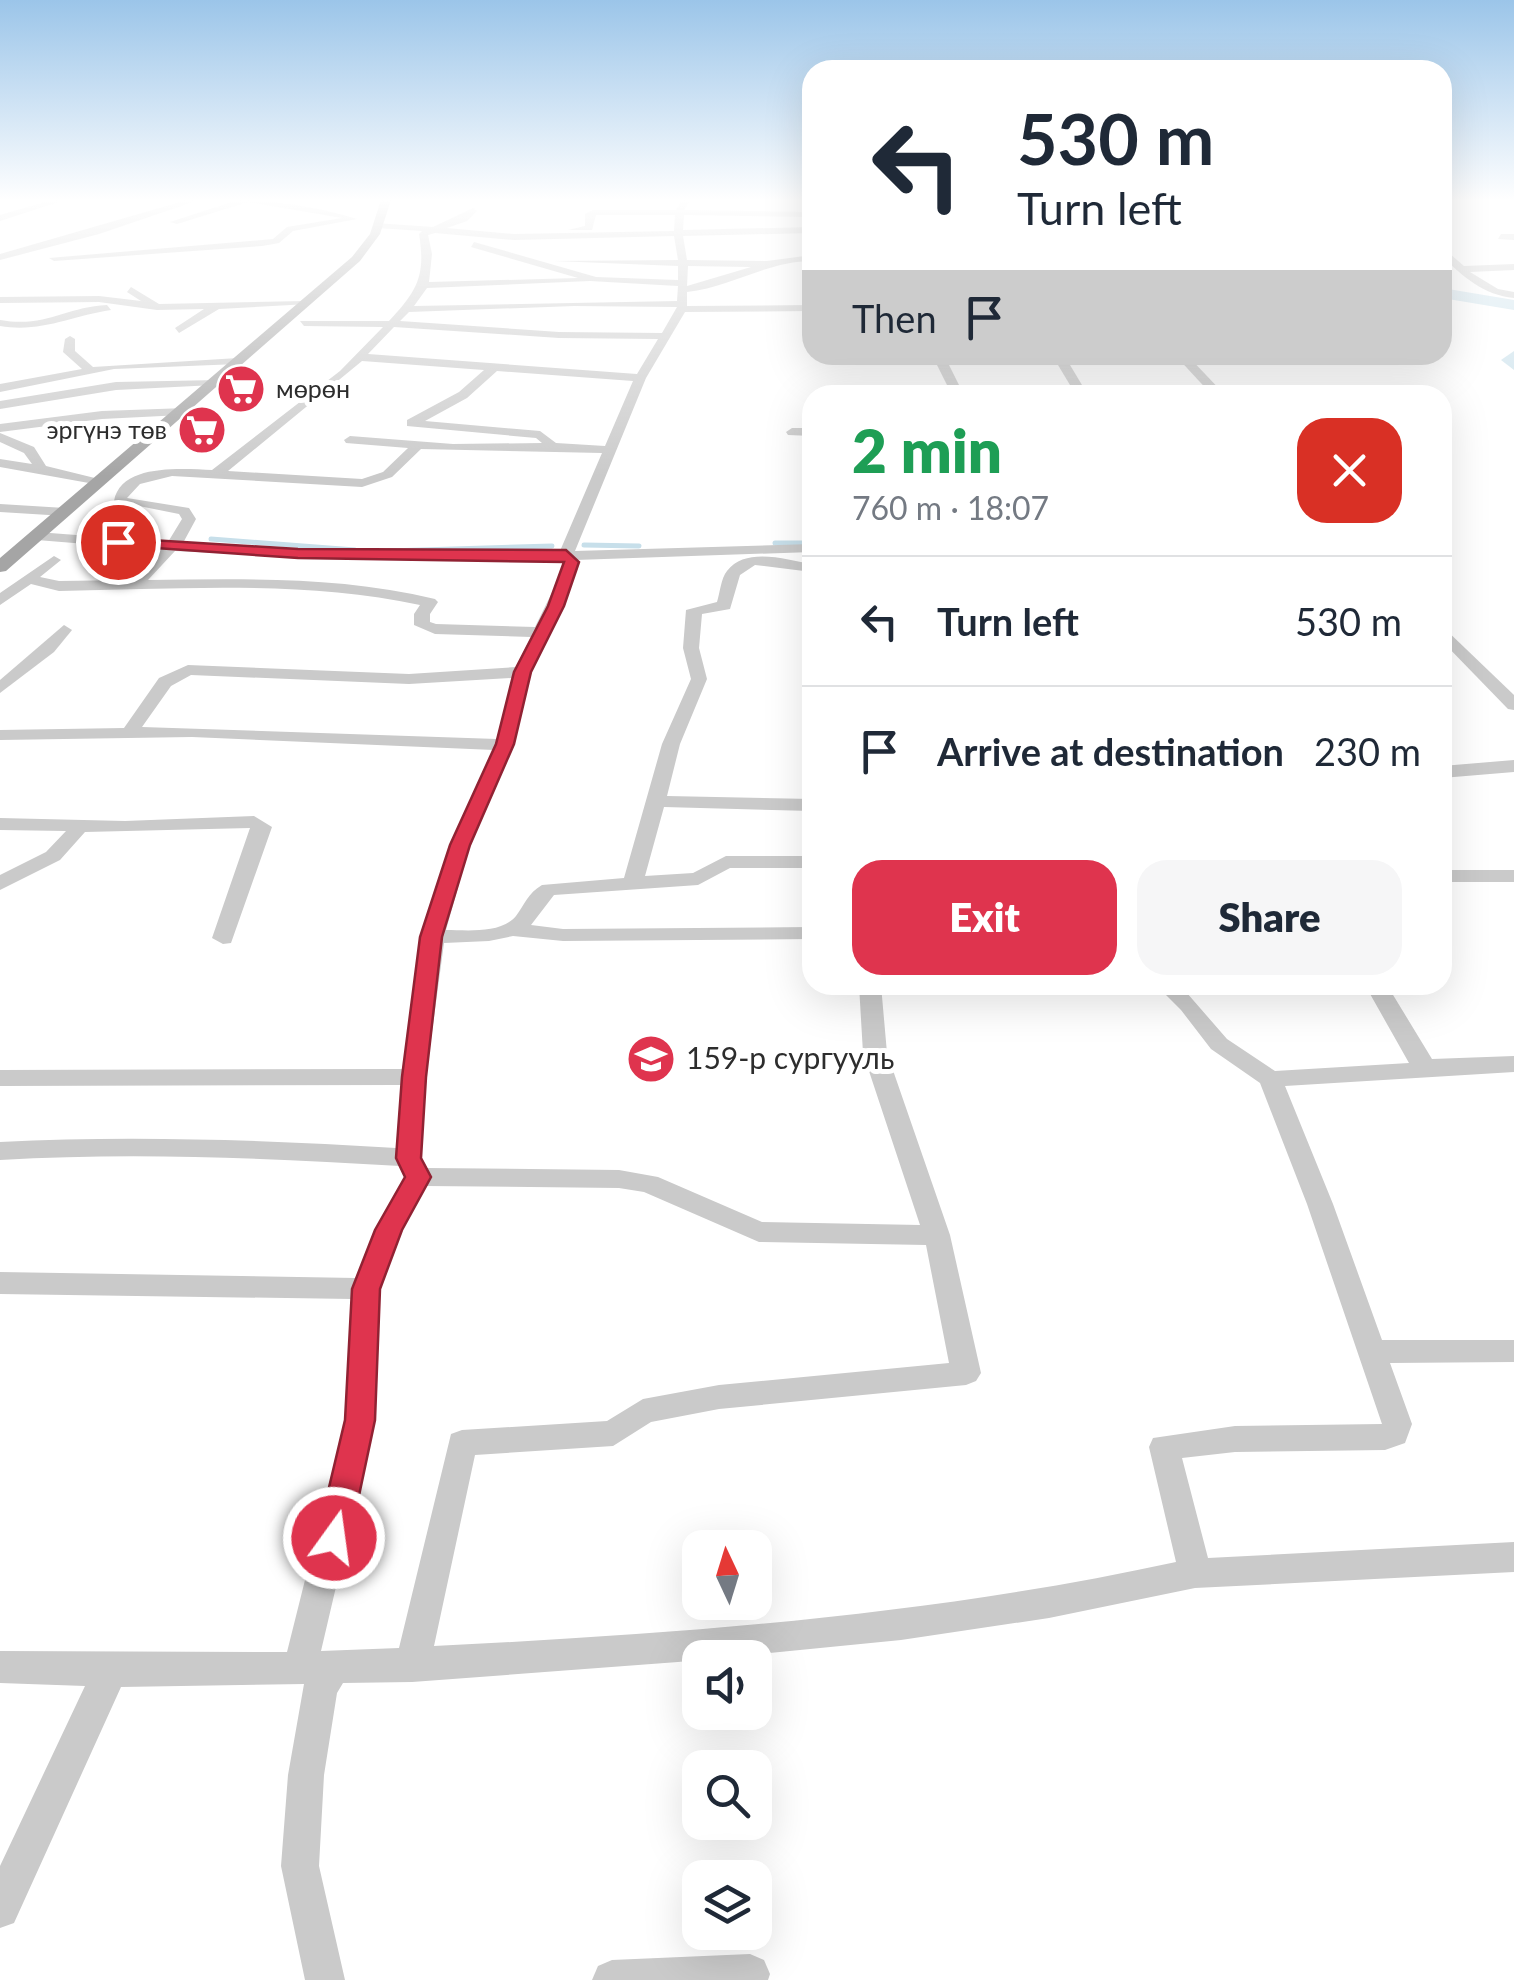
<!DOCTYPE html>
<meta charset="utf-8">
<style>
body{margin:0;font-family:Lato,sans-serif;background:#f6f6f7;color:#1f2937;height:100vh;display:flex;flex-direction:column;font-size:38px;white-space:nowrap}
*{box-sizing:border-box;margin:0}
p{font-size:32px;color:#747a83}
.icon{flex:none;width:55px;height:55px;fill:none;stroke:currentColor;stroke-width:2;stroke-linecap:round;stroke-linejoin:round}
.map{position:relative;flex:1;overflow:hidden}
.drawer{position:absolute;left:802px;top:385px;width:650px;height:610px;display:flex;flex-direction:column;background:#fff;border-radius:30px;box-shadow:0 10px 40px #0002}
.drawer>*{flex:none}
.top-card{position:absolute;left:802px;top:60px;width:650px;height:305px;border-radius:30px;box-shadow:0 10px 40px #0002;background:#fff;color:#1f2937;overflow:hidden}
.needle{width:65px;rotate:356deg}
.buttons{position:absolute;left:682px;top:1530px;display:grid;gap:20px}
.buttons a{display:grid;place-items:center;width:90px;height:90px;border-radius:20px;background:#fff;box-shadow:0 10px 40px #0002;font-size:50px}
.pin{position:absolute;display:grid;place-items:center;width:85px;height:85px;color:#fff;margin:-42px;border:5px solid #fff;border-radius:50%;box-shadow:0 2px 10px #0007}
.me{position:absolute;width:110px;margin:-55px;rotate:14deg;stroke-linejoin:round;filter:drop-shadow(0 0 8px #0008)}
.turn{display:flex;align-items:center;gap:35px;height:210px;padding:0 50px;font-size:45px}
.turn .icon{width:130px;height:130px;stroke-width:2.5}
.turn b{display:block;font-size:70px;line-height:85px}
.then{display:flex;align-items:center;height:95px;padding:0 50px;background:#0003;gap:20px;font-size:38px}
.round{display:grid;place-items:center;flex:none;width:105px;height:105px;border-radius:30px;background:#f6f6f7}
.overview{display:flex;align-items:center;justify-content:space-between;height:170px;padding:0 50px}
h1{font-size:60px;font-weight:800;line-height:75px;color:#1e9e55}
.action{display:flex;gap:20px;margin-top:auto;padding:20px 50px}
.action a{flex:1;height:115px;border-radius:30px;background:#df344e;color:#fff;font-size:40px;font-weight:800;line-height:115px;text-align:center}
.action a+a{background:#f6f6f7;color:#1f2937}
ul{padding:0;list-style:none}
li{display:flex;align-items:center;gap:30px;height:130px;padding:0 50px;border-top:2px solid #e0e1e3}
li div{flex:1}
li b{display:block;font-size:38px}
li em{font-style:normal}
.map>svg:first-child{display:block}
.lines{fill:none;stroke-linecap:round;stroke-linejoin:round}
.stream{stroke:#c7dfea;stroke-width:5}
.river{fill:#c7dfea;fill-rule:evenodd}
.minor{fill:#cacaca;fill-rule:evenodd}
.major{fill:#a5a5a5;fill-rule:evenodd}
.route{fill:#df344e;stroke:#912233;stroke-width:2.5}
.labels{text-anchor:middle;stroke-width:10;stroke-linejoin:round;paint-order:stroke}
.far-poi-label{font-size:25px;fill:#2d2d2d;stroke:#fff;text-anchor:start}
.poi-label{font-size:30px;fill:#2d2d2d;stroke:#fff;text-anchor:start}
</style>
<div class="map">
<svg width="1514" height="1980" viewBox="0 0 1514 1980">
<rect width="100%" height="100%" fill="#fff"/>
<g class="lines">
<g class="stream">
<path d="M211,539L355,550"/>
<path d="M775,543H812"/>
<path d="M584,545L639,546"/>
<path d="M388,551L552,546"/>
</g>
<g class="river">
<path d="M1442,288L1514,300V310L1442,298Z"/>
<path d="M1514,351V370L1501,360Z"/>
</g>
<g class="minor">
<path d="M52,200H65L0,221V215Z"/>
<path d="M187,200H199L99,234L0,260V254Z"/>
<path d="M238,200C278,200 325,209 357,219L293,231L279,243L262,246L54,261L49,258L262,240L273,239L287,227L342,218L248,202L177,224L170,222Z"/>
<path d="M682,200H690L684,210L812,212V217L684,215L683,230L812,227V233L683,236L687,260L767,261L812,255V261C768,261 731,287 687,292V306L812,305V311L685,312L646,378L575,551L812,544V552L575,560L578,568L530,672L514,745L470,845L446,930C467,930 501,934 516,916C525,904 528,893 542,885L624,878L662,744L691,679L683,648L686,610L717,602C720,593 721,578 727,571C746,546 787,560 812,564V572L755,565L740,575L730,609L702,614L699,648L707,679L680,744L667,796L812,799V811L664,807L645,876L693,873L726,856H812V868H730L698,885L554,895L531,925L563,929L812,927V939L563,941L513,936L489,941L444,943L426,1077L421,1158L426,1168L619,1170L658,1177L762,1222L920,1225L863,1053L859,985H881L887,1053L950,1235L981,1373L976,1381L966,1385L719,1409L651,1422L613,1446L475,1455L434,1646C682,1634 933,1615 1176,1562L1149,1447L1153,1438L1235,1426L1382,1424L1307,1204L1260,1083L1211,1049L1181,1010L1156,985H1180L1227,1039L1275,1071L1409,1063L1365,985H1387L1432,1059L1514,1056V1072L1285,1086L1333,1204L1382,1340H1514V1362L1390,1363L1412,1424L1405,1443L1385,1450L1235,1452L1182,1458L1208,1558L1514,1542V1572L1195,1588L1049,1618L901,1640L678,1662L412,1682L343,1683L337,1693L324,1775L319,1866L345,1980H305L281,1866L288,1775L304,1684L121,1687L14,1923L0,1928V1866L85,1686L0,1683V1651L287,1652L345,1420L352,1299L0,1294V1272L356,1278L375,1230L405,1177L400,1166C266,1158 134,1152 0,1160V1142C132,1135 264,1140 396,1148L401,1085L0,1086V1070L403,1069L423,941L420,937L450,845L494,750L192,737L0,740V730L124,728L159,678L188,665L409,674L516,667L531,637L435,634L414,625V614L420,605C302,580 180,589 59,591L31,584L0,605V593L54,556L61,560L40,577L59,581L131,580L160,550L37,540L30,536L37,532L168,542L182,519L179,514L114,501C121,463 183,469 212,470L340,371L383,327L304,326L300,321H389C417,291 426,276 419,234L422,231L378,228L375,223L433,227L473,208L477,211L467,221L447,228L514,234L674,231L675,215H596L592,230H568L585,226V214L593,210H676ZM435,233L514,240L674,236L678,260L554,261L678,266V280L596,277L474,242L471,247L578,278L429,282L432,254L428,235ZM688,266L751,267L687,286ZM590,281L678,286L677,301L414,306L427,288ZM574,306L677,307L662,333L559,332L400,321L409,312ZM394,327L559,338L658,339L637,374L368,354ZM362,361L484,370L459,392L407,420V426L536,438L542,443L453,444L350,436L344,440L346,443L408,448L383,472L362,479L228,471ZM497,371L633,381L605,446L556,443L540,431L425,421L467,398ZM421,449L602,453L560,551H368L183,543L196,519L189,508L127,498L140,484L172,476L362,487L392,477ZM175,551L368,560H561L564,568L535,627L436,624L430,622V614L438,602L435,599C340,576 245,579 148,580ZM191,675L409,684L512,678L497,739L142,727L171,686ZM426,1186L619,1188L644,1192L759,1242L926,1245L949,1363L719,1385L643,1399L607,1421L462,1430L451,1434L399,1648L321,1651L375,1420L380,1289L401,1230Z"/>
<path d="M1501,234H1514V240L1498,239Z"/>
<path d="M1442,247L1464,266L1514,264V270L1470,272L1498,289L1514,292V298C1484,295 1463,277 1442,256Z"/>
<path d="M131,287L159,304L304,301L309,304L219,309L179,333L175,328L204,309L157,310L99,302L0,303V297L99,296L141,301L127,292Z"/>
<path d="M107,305L111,310C71,316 41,333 0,326V320C46,328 65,307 107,305Z"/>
<path d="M70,336L75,339V351L93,367L238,358L244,361L238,364L114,369L0,392V384L82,369L63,352L65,339Z"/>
<path d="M932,355H944L964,395H952Z"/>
<path d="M1052,355H1064L1088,395H1076Z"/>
<path d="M1175,355H1187L1225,395H1212Z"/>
<path d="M218,380L214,385L116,390L0,409V401L116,382Z"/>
<path d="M186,408V414L182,415L102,419L0,432V424L102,411Z"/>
<path d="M792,428H812V436L788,435L786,432Z"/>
<path d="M0,433L34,447L46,466L107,481L100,485L0,467V459L32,464L24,453L0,442Z"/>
<path d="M0,504L65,508L72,512L65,516L0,512Z"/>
<path d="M64,625L72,630L54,652L0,693V680Z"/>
<path d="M1442,626L1514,695V710L1508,709L1442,641Z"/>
<path d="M1514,760V772L1442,778V766Z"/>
<path d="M254,816L272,827L231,943L223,944L212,938L250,828L85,832L60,860L0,890V875L46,852L66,831L0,830V818L125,821Z"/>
<rect x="1442" y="870" width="72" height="12"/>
<path d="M750,1954L764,1960L770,1974L768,1980H592L598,1966L612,1960Z"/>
</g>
<path class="major" d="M381,200H391L380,234L360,261L6,571L0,572V558L352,257L370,234Z"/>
</g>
<linearGradient id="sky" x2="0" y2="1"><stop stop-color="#9bc5e9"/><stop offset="0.42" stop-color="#fff"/><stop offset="1" stop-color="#fff" stop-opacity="0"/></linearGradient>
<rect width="1514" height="477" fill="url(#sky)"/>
<path class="route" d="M118,538L298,549L566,550L579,562L564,606L531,672L514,744L470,845L442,937L426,1077L421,1158L431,1177L402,1230L380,1289L375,1420L350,1538L345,1548L334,1552L322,1548L317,1538L345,1420L352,1289L375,1230L405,1177L396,1158L402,1077L420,937L450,845L496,744L514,672L548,606L564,562L298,558L113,545L111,542Z"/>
<defs>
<g id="supermarket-disc" transform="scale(2.5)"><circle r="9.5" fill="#df344e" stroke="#fff"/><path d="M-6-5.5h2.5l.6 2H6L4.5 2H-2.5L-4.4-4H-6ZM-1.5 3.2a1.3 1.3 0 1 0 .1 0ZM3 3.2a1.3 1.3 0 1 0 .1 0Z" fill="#fff"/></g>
<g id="school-disc" transform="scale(2.5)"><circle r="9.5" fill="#df344e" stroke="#fff"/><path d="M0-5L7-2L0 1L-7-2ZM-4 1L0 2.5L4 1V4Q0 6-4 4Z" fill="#fff"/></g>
</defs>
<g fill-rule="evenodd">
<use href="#supermarket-disc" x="241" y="389"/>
<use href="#supermarket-disc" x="202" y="430"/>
<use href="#school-disc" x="651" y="1059"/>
</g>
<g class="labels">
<g class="far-poi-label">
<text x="276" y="398">мөрөн</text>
<text x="167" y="439" text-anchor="end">эргүнэ төв</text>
</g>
<g class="poi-label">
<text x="686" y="1069">159-р сургууль</text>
</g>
</g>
</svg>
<div class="buttons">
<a><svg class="needle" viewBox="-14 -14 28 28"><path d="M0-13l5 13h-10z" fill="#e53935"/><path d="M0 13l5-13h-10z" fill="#747a83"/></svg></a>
<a><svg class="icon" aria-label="sound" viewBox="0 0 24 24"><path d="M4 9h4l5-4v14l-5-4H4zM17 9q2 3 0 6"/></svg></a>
<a><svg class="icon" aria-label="search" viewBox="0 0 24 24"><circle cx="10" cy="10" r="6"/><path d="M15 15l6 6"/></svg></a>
<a><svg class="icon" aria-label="layers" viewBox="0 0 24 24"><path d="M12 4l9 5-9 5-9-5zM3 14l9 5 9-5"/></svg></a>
</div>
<div class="pin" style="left:118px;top:542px;background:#d93025"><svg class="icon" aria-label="arrive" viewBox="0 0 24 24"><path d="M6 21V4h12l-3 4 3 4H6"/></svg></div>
<svg class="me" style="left:334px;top:1538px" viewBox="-20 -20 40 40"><circle r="17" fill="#df344e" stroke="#fff" stroke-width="3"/><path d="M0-11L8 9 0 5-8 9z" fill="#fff"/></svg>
<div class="top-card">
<div class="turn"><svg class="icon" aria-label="left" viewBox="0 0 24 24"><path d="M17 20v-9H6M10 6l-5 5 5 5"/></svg><div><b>530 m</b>Turn left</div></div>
<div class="then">Then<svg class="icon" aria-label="arrive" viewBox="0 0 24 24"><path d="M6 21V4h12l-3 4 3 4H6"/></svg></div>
</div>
<section class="drawer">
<div class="overview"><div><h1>2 min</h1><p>760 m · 18:07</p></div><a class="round" style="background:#d93025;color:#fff"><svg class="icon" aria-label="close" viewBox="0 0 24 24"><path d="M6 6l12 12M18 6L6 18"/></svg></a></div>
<ul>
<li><svg class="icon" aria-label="left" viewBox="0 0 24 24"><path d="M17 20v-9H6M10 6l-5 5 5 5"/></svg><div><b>Turn left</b></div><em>530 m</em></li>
<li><svg class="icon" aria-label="arrive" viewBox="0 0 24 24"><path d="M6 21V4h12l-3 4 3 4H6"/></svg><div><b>Arrive at destination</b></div><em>230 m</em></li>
</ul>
<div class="action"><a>Exit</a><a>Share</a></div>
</section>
</div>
